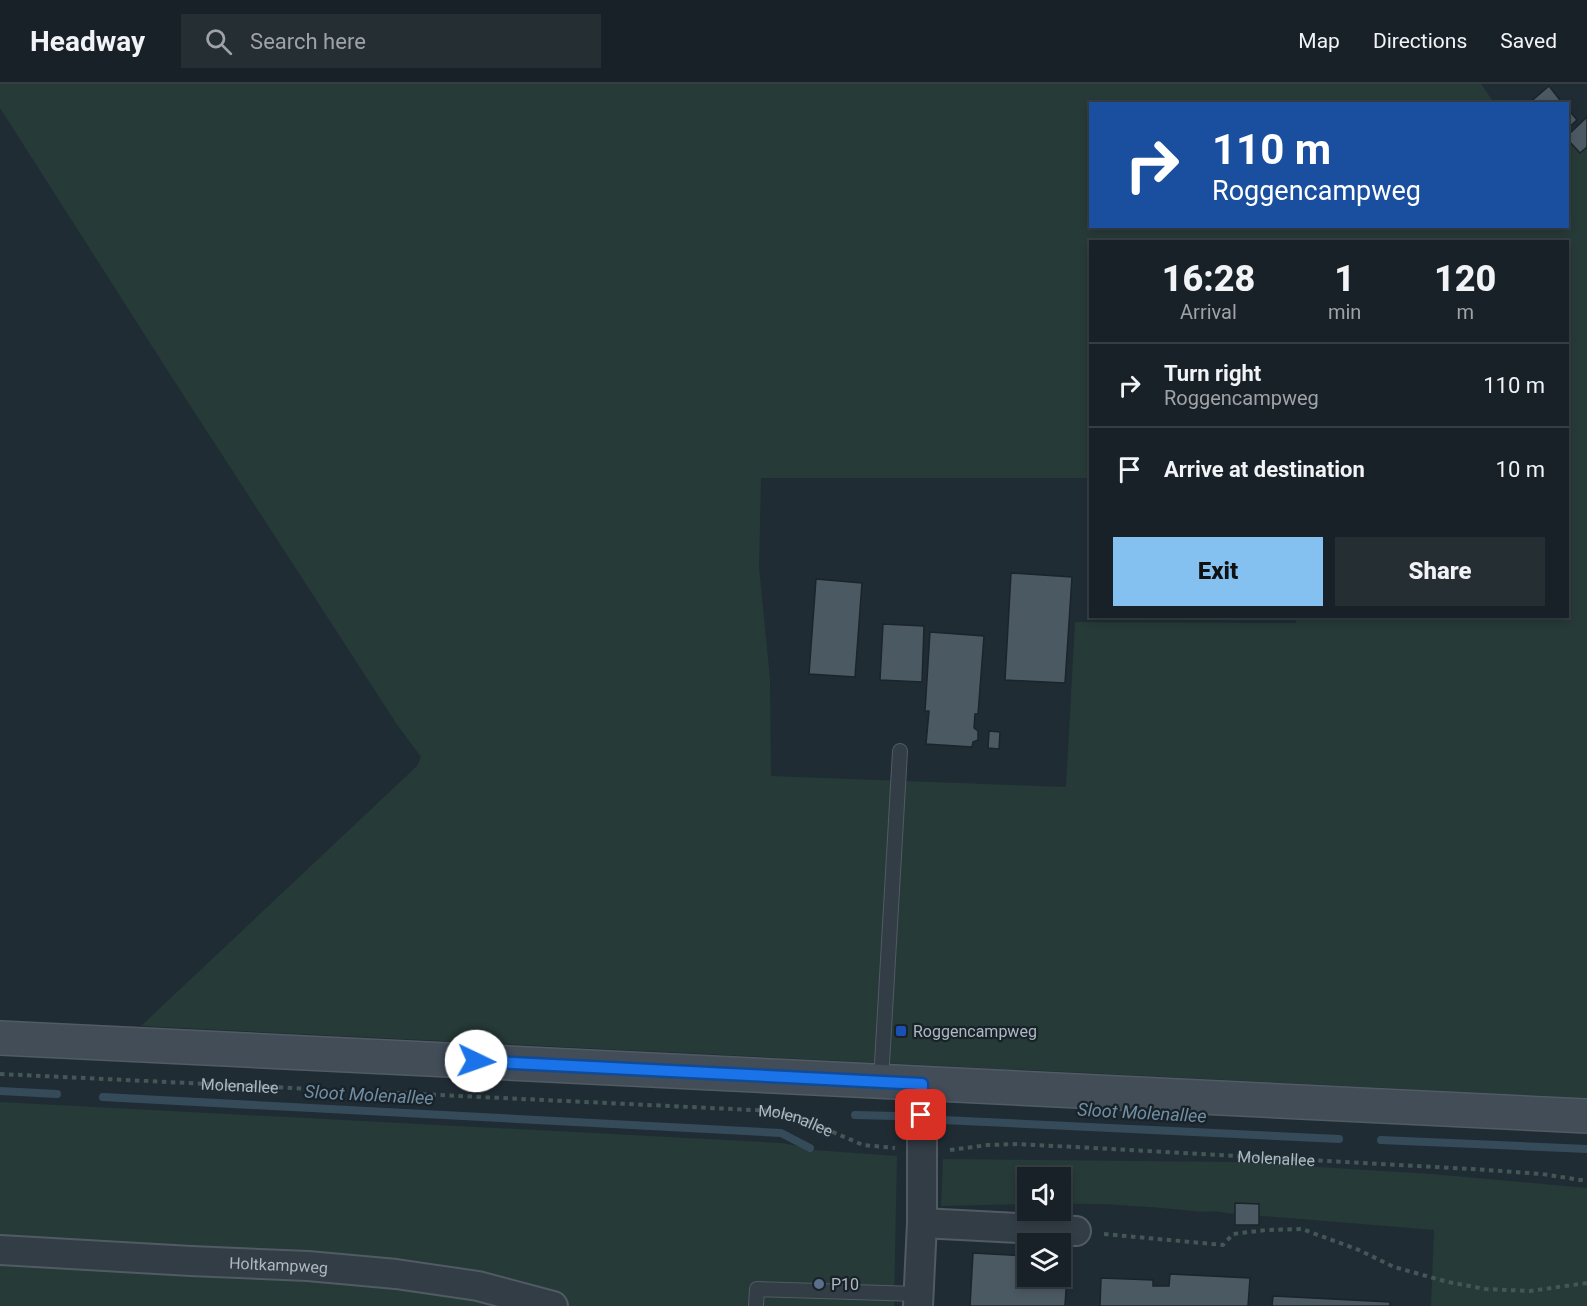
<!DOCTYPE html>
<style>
body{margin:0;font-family:Roboto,sans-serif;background:#252e33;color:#f1f3f6;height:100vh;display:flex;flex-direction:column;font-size:22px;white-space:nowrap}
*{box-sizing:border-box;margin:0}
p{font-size:20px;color:#9fa3a7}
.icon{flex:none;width:33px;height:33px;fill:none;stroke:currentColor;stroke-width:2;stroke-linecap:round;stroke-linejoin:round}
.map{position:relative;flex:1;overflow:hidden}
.drawer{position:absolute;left:1089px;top:156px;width:480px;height:378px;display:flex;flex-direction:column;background:#182127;border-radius:0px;box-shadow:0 3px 9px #0003,0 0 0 2px #363e44}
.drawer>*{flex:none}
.top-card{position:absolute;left:1089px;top:18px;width:480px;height:126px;border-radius:0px;box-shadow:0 3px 9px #0003,0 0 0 2px #363e44;background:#1a4fa0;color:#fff;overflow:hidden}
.controls{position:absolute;left:1017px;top:1083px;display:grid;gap:12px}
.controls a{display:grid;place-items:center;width:54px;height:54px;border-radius:0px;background:#182127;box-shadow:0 3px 9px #0003,0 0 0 2px #363e44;font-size:30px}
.pin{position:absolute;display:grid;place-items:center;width:51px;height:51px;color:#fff;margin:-26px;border-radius:12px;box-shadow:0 3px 9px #0006}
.me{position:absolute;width:66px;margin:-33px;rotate:93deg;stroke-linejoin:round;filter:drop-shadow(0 0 4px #0008)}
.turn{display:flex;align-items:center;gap:21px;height:126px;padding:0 24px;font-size:27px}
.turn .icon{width:78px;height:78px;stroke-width:2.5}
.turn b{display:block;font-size:42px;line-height:51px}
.eta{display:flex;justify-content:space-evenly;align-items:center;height:102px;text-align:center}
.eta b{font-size:36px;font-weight:800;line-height:42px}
.button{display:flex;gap:12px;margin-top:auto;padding:12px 24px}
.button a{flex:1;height:69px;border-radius:0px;background:#84c0f0;color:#111;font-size:24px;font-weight:800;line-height:69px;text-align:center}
.button a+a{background:#252e33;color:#f1f3f6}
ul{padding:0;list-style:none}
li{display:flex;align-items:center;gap:18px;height:84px;padding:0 24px;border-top:2px solid #363e44}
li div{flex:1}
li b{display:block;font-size:22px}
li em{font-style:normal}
header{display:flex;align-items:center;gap:36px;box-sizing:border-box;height:84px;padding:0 30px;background:#182127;border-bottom:2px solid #363e44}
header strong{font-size:28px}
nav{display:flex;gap:33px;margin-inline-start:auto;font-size:21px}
.search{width:420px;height:54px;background:#252e33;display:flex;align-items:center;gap:15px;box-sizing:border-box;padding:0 21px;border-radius:0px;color:#9fa3a7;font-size:22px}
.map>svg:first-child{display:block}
.green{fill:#263a37;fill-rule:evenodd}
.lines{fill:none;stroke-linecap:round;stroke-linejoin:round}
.stream{stroke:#354b5a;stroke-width:8}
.building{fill:#4b5963;stroke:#1b242b;stroke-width:1.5}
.lane-casing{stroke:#515b63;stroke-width:16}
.street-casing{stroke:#515b63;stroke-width:32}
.secondary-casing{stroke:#515b63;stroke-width:36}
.path{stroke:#435755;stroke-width:4;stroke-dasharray:4.5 4.5;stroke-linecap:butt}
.lane{stroke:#333d45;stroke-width:14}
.street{stroke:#333d45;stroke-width:28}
.secondary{stroke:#424d58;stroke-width:33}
.route-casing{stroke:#114b97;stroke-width:15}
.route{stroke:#1a73e8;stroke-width:10}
.transit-dot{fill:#1a4fb4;stroke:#192229;stroke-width:2}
.service-dot{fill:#5c6f8a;stroke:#192229;stroke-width:2}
.labels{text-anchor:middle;stroke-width:4.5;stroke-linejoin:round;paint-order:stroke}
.poi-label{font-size:16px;fill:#adb9c2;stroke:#192229;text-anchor:start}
.street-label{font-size:16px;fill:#adb9c2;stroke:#192229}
.water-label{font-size:18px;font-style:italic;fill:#708fa4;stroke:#192229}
</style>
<header>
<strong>Headway</strong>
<div class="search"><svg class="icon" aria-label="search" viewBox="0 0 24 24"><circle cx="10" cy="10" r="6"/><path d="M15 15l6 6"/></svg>Search here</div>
<nav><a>Map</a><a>Directions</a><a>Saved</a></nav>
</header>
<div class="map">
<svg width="1587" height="1222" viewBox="0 0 1587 1222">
<rect width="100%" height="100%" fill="#202c34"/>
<g class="green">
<path d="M0,0H1481L1494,19L1090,20V142H1568V58L1570,62L1581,56L1587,61V1014L141,942L417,682L421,673L396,639L173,295L0,24ZM1090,158H1568V532L1295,533L1296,539L1075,538L1066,703L771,692L770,595L759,483L761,394H1090Z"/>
<path d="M0,1018L783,1059L814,1066L897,1072L894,1222H0Z"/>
<path d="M943,1075L1237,1078L1432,1090L1587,1104V1222H1431L1434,1146L1226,1129C1215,1126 1205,1129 1193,1127C1149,1123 1105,1119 1061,1120L1060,1094H1028L1027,1120L941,1122Z"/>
</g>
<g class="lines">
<g class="stream">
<path d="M0,1007L57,1010"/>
<path d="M103,1013L781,1049L810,1064"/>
<path d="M855,1031L896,1032"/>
<path d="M943,1036L1339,1055"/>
<path d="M1381,1056L1587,1065"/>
</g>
</g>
<g class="building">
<path d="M1549,2L1563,20H1528Z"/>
<path d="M1568,25L1577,36L1568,44Z"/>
<path d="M1587,33V63L1580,69L1568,56V51Z"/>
<path d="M1011,489L1072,493L1065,599L1005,596Z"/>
<path d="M816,495L862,499L855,593L809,590Z"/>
<path d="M883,540L924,542L922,598L880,596Z"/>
<path d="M930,548L984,552L978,630H975L974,644L978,647V656L973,658L972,663L926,660L929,627H925Z"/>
<path d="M989,647L1000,648L999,665L988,664Z"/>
<path d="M1235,1119L1259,1120V1141H1235Z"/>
<path d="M973,1169L1028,1172V1192H1060V1173L1068,1174L1065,1222H970Z"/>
<path d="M1170,1190L1250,1194L1248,1222H1100L1101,1194L1153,1196V1202H1169Z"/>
<path d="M1273,1212L1390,1218V1222H1272Z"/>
</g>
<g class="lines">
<g class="lane-casing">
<g id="lane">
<path d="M881,997L900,667"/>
<path d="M756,1222L757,1205L918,1210"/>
</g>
</g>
<g class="street-casing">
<g id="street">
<path d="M922,1139L1076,1147"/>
<path id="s3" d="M0,1166L191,1177L308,1182L396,1190L478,1202L553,1222"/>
<path d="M918,1222L922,1139V1000"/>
</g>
</g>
<g class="secondary-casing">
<path id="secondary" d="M0,954L1587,1032"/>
</g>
<g class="path">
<path id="s1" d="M0,990L774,1027L798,1033L863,1061L895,1064"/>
<path id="s2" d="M950,1066L988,1061L1019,1060L1473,1085L1542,1090L1587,1097"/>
<path d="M1104,1150L1223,1161L1233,1150L1266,1146L1302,1145L1359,1166L1394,1183L1448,1198L1485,1205L1530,1207L1587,1199"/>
</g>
<use href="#lane" class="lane"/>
<use href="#street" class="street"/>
<use href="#secondary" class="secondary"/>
</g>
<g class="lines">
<g class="route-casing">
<path id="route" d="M476,977L922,1000L921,1031"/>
</g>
<use href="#route" class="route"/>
</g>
<rect class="transit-dot" x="895" y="941" width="12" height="12" rx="3"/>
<circle class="service-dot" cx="819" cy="1200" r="6"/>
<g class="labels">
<g class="poi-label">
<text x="913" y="953">Roggencampweg</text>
<text x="831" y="1206">P10</text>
</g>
<g class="street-label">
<text dy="6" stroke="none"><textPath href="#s1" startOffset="240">Molenallee</textPath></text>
<text dy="6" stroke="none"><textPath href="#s1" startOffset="798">Molenallee</textPath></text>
<text dy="6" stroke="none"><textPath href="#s2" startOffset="327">Molenallee</textPath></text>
<text dy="6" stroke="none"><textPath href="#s3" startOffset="279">Holtkampweg</textPath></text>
</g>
<g class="water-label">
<text transform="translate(369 1011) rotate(3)" y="6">Sloot Molenallee</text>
<text transform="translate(1142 1029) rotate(3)" y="6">Sloot Molenallee</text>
</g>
</g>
</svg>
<div class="controls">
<a><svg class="icon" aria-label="sound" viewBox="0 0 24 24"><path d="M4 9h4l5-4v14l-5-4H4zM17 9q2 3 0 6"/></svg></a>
<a><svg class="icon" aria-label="layers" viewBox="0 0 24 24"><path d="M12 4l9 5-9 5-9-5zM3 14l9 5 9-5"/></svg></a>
</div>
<div class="pin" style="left:921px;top:1031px;background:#d93025"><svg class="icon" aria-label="arrive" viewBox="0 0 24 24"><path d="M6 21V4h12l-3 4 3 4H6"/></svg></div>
<svg class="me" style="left:476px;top:977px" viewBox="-20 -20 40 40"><circle r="19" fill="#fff"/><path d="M0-13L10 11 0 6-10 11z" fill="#1a73e8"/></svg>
<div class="top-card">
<div class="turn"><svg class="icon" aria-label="right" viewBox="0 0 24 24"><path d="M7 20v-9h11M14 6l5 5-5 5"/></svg><div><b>110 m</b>Roggencampweg</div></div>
</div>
<section class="drawer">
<div class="eta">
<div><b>16:28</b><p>Arrival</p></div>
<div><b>1</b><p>min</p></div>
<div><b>120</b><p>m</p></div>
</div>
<ul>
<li><svg class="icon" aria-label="right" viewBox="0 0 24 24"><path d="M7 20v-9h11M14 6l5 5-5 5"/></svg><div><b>Turn right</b><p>Roggencampweg</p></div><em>110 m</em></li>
<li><svg class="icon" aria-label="arrive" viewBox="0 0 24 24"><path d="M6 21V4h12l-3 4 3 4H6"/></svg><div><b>Arrive at destination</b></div><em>10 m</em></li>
</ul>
<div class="button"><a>Exit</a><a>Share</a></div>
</section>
</div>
